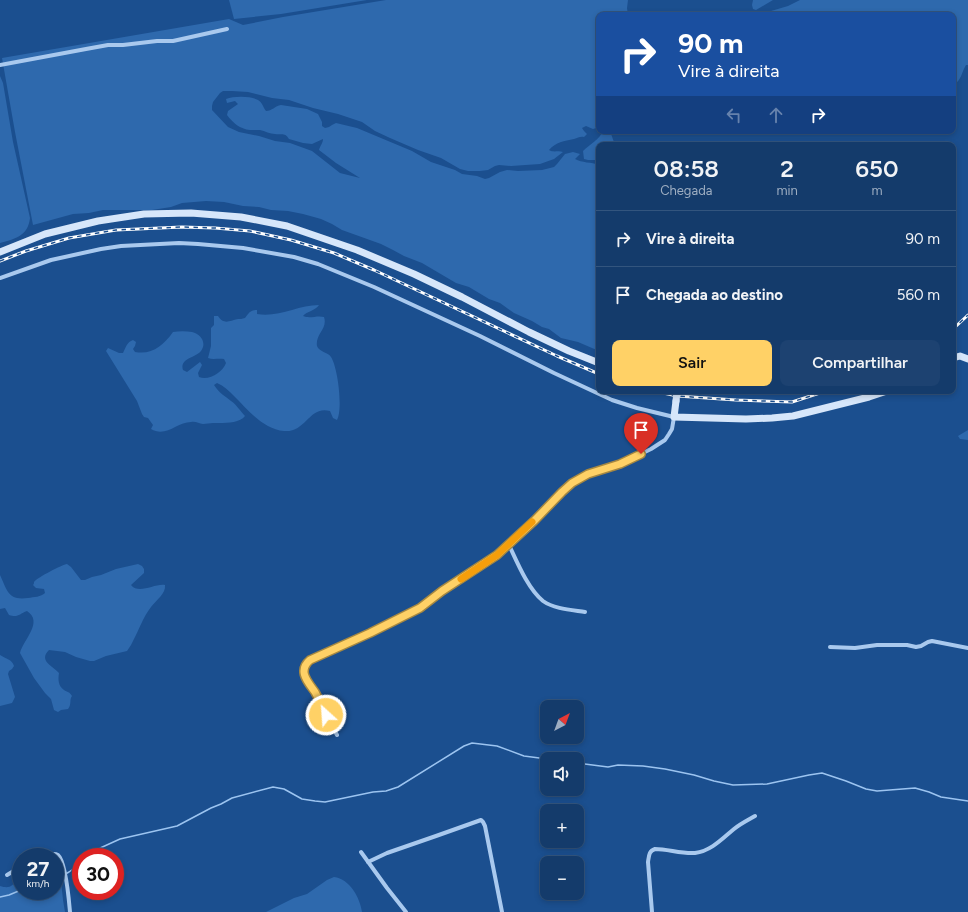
<!DOCTYPE html>
<html lang="pt">
<meta charset="utf-8">
<style>
body{margin:0;font-family:Figtree,sans-serif;background:#1d4271;color:#f1f3f6;height:100vh;display:flex;flex-direction:column;font-size:15px;white-space:nowrap}
*{box-sizing:border-box;margin:0}
p{font-size:13px;color:#9dadc1}
.icon{flex:none;width:22px;height:22px;fill:none;stroke:currentColor;stroke-width:2;stroke-linecap:round;stroke-linejoin:round}
.map{position:relative;flex:1;overflow:hidden}
.drawer{position:absolute;left:596px;top:142px;width:360px;height:252px;display:flex;flex-direction:column;background:#143b6b;border-radius:8px;box-shadow:0 2px 6px #0003,0 0 0 1px #33557e}
.drawer>*{flex:none}
.top-card{position:absolute;left:596px;top:12px;width:360px;height:122px;border-radius:8px;box-shadow:0 2px 6px #0003,0 0 0 1px #33557e;background:#1a4fa0;color:#fff;overflow:hidden}
.needle{width:26px;rotate:41deg}
.fabs{position:absolute;left:540px;top:700px;display:grid;gap:8px}
.fabs a{display:grid;place-items:center;width:44px;height:44px;border-radius:8px;background:#143b6b;box-shadow:0 2px 6px #0003,0 0 0 1px #33557e;font-size:20px}
.speed{position:absolute;left:12px;top:848px;display:flex;gap:8px;font-size:20px;font-weight:700;text-align:center}
.speed>*{display:grid;place-content:center;width:52px;height:52px;border-radius:50%;background:#143b6b;box-shadow:0 2px 6px #0003,0 0 0 1px #33557e;line-height:1}
.speed small{font-size:10px;font-weight:400}
.speed .limit{border:6px solid #d22;background:#fff;color:#111}
.pin{position:absolute;display:grid;place-items:center;width:34px;height:34px;color:#fff;margin:-41px -17px;border-radius:50% 50% 50% 0;rotate:-45deg;box-shadow:0 0 4px #0007}
.pin .icon{rotate:45deg}
.me{position:absolute;width:44px;margin:-22px;rotate:334deg;stroke-linejoin:round;filter:drop-shadow(0 0 3px #0008)}
.turn{display:flex;align-items:center;gap:14px;height:84px;padding:0 16px;font-size:18px}
.turn .icon{width:52px;height:52px;stroke-width:2.5}
.turn b{display:block;font-size:28px;line-height:34px}
.lanes{display:flex;align-items:center;height:38px;padding:0 16px;background:#0003;justify-content:center;gap:20px;direction:ltr}
.lanes .off{opacity:.35}
.eta{display:flex;justify-content:space-evenly;align-items:center;height:68px;text-align:center}
.eta b{font-size:24px;font-weight:600;line-height:28px}
.cta{display:flex;gap:8px;margin-top:auto;padding:8px 16px}
.cta a{flex:1;height:46px;border-radius:8px;background:#ffd166;color:#111;font-size:16px;font-weight:600;line-height:46px;text-align:center}
.cta a+a{background:#1d4271;color:#f1f3f6}
ul{padding:0;list-style:none}
li{display:flex;align-items:center;gap:12px;height:56px;padding:0 16px;border-top:1px solid #33557e}
li div{flex:1}
li b{display:block;font-size:15px}
li em{font-style:normal}
.map>svg:first-child{display:block}
.green{fill:#2e69ad}
.lines{fill:none;stroke-linecap:round;stroke-linejoin:round}
.stream{stroke:#9cc4f0;stroke-width:1.5}
.street{stroke:#a9c9ee;stroke-width:4}
.secondary{stroke:#d6e6fa;stroke-width:7}
.rail-casing{stroke:#fff;stroke-width:3}
.rail{stroke:#1b4f8f;stroke-width:1.5;stroke-dasharray:4.5;stroke-linecap:butt}
.secondary-bridge{stroke:#d6e6fa;stroke-width:7}
.route-casing{stroke:#a68842;stroke-width:10}
.route{stroke:#ffd166;stroke-width:7}
.slow{stroke:#f59e0b;stroke-width:7}
</style>
<div class="map">
<svg width="968" height="912" viewBox="0 0 968 912">
<rect width="100%" height="100%" fill="#1b4f8f"/>
<g class="green">
<path d="M229,0H367L281,14L234,19Z"/>
<path d="M386,0H628L627,8L628,15H599V127L593,129L586,126L582,128L584,131L587,134L584,137C580,136 578,138 574,139C564,141 556,142 549,150C554,153 558,150 563,152L554,159L540,164L511,166L499,165L495,166L488,170L480,171H468L460,169L441,158L418,150L390,138L375,131L362,122L338,114L313,108L289,100L272,98L248,92L232,91H223L220,93L213,102L212,106V110L228,127L239,132L259,136L275,141L290,143L312,151L340,173L360,178L336,163L319,150C320,146 323,143 323,139L312,144L303,143L289,139C285,132 282,135 275,134C270,134 265,131 260,130C257,130 253,130 250,130C240,129 233,123 227,115L228,111L238,104L235,101L227,103L226,99C234,96 251,96 258,100C262,102 263,107 266,111C272,111 275,106 281,105L307,109L318,114L322,122V126L325,128L329,127L332,125L336,123L357,128L412,151L431,162L455,170L462,174L477,176L485,179L489,178L500,172L507,170L518,171L542,170L554,167L557,164L565,154L573,152L580,154L575,159C582,163 591,162 599,165V351L578,342L561,338L549,329L542,327L532,321L514,313L500,303L489,299L469,287L456,283L422,263L404,256L393,250L381,244L342,230L332,224L321,219L303,214L288,211L271,210L259,207L243,206L224,202L206,201L182,203L171,207L152,210H103L89,213L73,214L33,225L15,132L2,58L229,19L243,25L283,17Z"/>
<path d="M753,0H773L756,10L753,9L752,5Z"/>
<path d="M800,0H968V65H966C961,73 962,80 953,85V15H766L771,11L788,6Z"/>
<path d="M0,76L3,83L13,142L30,218C28,236 15,239 0,243Z"/>
<path d="M603,131H610L615,145H599V160H588L584,159L583,151C590,144 599,140 603,131Z"/>
<path d="M319,305C315,311 307,311 303,316C310,319 317,315 324,317C328,329 315,334 317,346C319,352 328,352 331,357C338,368 343,409 337,420L333,418L330,411C309,405 306,433 284,431C263,429 248,410 234,396C229,391 224,386 217,383L214,385C220,394 224,395 231,401C237,405 240,411 245,416C239,424 222,423 213,423C210,423 206,424 203,424C199,424 196,421 191,422C177,422 166,438 151,429L153,425L148,418L144,417L142,414L137,401L106,351L108,348L119,353H123C126,347 127,342 133,340L136,342L135,346L133,349L135,352C152,355 163,346 173,332C179,331 186,331 192,332C201,334 207,343 201,351C197,356 189,357 185,361C182,364 182,367 183,370L187,372L200,362L202,365L198,373L199,377C209,381 223,372 226,363L224,359C218,358 213,360 208,358L211,346V328L214,325V316H218C224,325 229,321 238,319C240,319 242,319 245,318C249,313 250,310 257,310V314C278,318 298,305 319,305Z"/>
<path d="M968,430V440L960,439L958,436Z"/>
<path d="M67,564L71,567L81,580H85L92,577L101,575L116,569L138,564L142,566L144,569V573L131,585C139,595 155,583 165,585C166,594 156,600 151,607C143,617 139,630 133,641L131,645L127,651L106,656L94,661H90L76,657L65,652L49,650C38,661 53,666 59,673C58,679 58,686 64,690C67,692 70,692 72,696C69,700 72,704 68,709L61,710L58,712L54,710L51,699L45,693L34,678L20,653C23,640 44,622 27,611C19,614 18,618 9,615L5,608L0,609V575C7,590 8,601 28,598C34,597 41,597 45,593L44,589L36,588L33,585C34,584 34,583 34,582C38,577 62,565 67,564Z"/>
<path d="M0,655C6,659 12,659 14,666L12,669L9,671L8,674L15,697L12,703L0,706Z"/>
<path d="M55,866L59,868L60,871L63,900L65,912H0V886C16,891 14,879 21,870V891H55Z"/>
<path d="M334,877C350,879 360,898 362,912H266L294,898L307,894L327,880Z"/>
</g>
<g class="lines">
<g class="stream">
<path d="M577,763L608,767L618,765L643,766L665,769L694,775L714,781L733,785L767,784L809,775L822,773L846,781L866,789L877,791L915,788L929,792L941,797L968,801"/>
<path d="M87,857L98,849L120,839L177,826L211,808L221,804L232,798L273,787L284,789L302,799L315,801L325,802L373,792L386,791L398,787L464,746L472,743L497,746L524,756L547,759"/>
<path d="M55,880L69,872L81,863"/>
<path d="M0,897L9,895L21,890"/>
</g>
<g class="street">
<path d="M0,65L86,49L108,45H123L157,41H173L227,29"/>
<path d="M0,278L51,260L101,249L121,246L179,243L198,244L243,248L294,257L318,264L374,287L480,336L554,373L612,400L637,408L674,417L672,429L669,434L665,440L651,449L620,464L588,474L572,483L562,491L509,545C517,562 528,589 543,601C554,609 572,610 585,612"/>
<path d="M830,647L855,648L877,645H907L916,647L921,646L928,642L932,641L968,648"/>
<path d="M337,735L315,693L305,677L304,669L307,663L310,661L370,633L420,608L442,591L492,559L509,545"/>
<path d="M361,852L387,888L406,912"/>
<path d="M46,857C49,855 54,853 58,855C66,862 69,901 70,912"/>
<path d="M368,862L387,853L436,836L481,820L483,822L485,826L502,912"/>
<path d="M7,875L17,869L21,868"/>
<path d="M652,912L648,862C649,855 649,851 655,849C668,849 681,854 695,853C711,851 722,839 734,829C740,824 748,820 755,816"/>
</g>
<g class="secondary">
<path d="M0,252L45,234L98,221L144,214L191,213L241,217L287,226L357,250L414,274L462,297L529,332L569,351L599,363"/>
<path d="M953,358L960,356L968,359"/>
<path d="M676,401L674,417L746,419L772,418L793,416L869,397L887,391"/>
</g>
<g class="rail-casing">
<g id="rail">
<path d="M0,261L26,251L69,238L116,230L182,227L215,228L250,231L291,240L334,253L374,270L557,356L599,374"/>
<path d="M953,329L968,315"/>
<path d="M654,391L677,396L736,400L792,402L826,391"/>
</g>
</g>
<use href="#rail" class="rail"/>
<path class="secondary-bridge" d="M676,401L677,391"/>
</g>
<g class="lines">
<g class="route-casing">
<path id="route" d="M326,715C322,708 319,699 315,692C308,682 297,671 310,660L370,633L420,608L442,591L497,555L534,521L562,492L572,483L588,474L620,464L641,454"/>
</g>
<use href="#route" class="route"/>
<path class="slow" d="M461,579L497,555L532,522"/>
</g>
</svg>
<div class="fabs">
<a><svg class="needle" viewBox="-14 -14 28 28"><path d="M0-13l5 13h-10z" fill="#e53935"/><path d="M0 13l5-13h-10z" fill="#9dadc1"/></svg></a>
<a><svg class="icon" aria-label="sound" viewBox="0 0 24 24"><path d="M4 9h4l5-4v14l-5-4H4zM17 9q2 3 0 6"/></svg></a>
<a>+</a>
<a>−</a>
</div>
<div class="speed"><div>27<small>km/h</small></div><div class="limit">30</div></div>
<div class="pin" style="left:641px;top:454px;background:#d93025"><svg class="icon" aria-label="arrive" viewBox="0 0 24 24"><path d="M6 21V4h12l-3 4 3 4H6"/></svg></div>
<svg class="me" style="left:326px;top:715px" viewBox="-20 -20 40 40"><circle r="17" fill="#ffd166" stroke="#fff" stroke-width="3"/><path d="M0-11L8 9 0 5-8 9z" fill="#fff"/></svg>
<div class="top-card">
<div class="turn"><svg class="icon" aria-label="right" viewBox="0 0 24 24"><path d="M7 20v-9h11M14 6l5 5-5 5"/></svg><div><b>90 m</b>Vire à direita</div></div>
<div class="lanes"><svg class="icon off" aria-label="left" viewBox="0 0 24 24"><path d="M17 20v-9H6M10 6l-5 5 5 5"/></svg><svg class="icon off" aria-label="ahead" viewBox="0 0 24 24"><path d="M12 20V5M6 11l6-6 6 6"/></svg><svg class="icon" aria-label="right" viewBox="0 0 24 24"><path d="M7 20v-9h11M14 6l5 5-5 5"/></svg></div>
</div>
<section class="drawer">
<div class="eta">
<div><b>08:58</b><p>Chegada</p></div>
<div><b>2</b><p>min</p></div>
<div><b>650</b><p>m</p></div>
</div>
<ul>
<li><svg class="icon" aria-label="right" viewBox="0 0 24 24"><path d="M7 20v-9h11M14 6l5 5-5 5"/></svg><div><b>Vire à direita</b></div><em>90 m</em></li>
<li><svg class="icon" aria-label="arrive" viewBox="0 0 24 24"><path d="M6 21V4h12l-3 4 3 4H6"/></svg><div><b>Chegada ao destino</b></div><em>560 m</em></li>
</ul>
<div class="cta"><a>Sair</a><a>Compartilhar</a></div>
</section>
</div>
